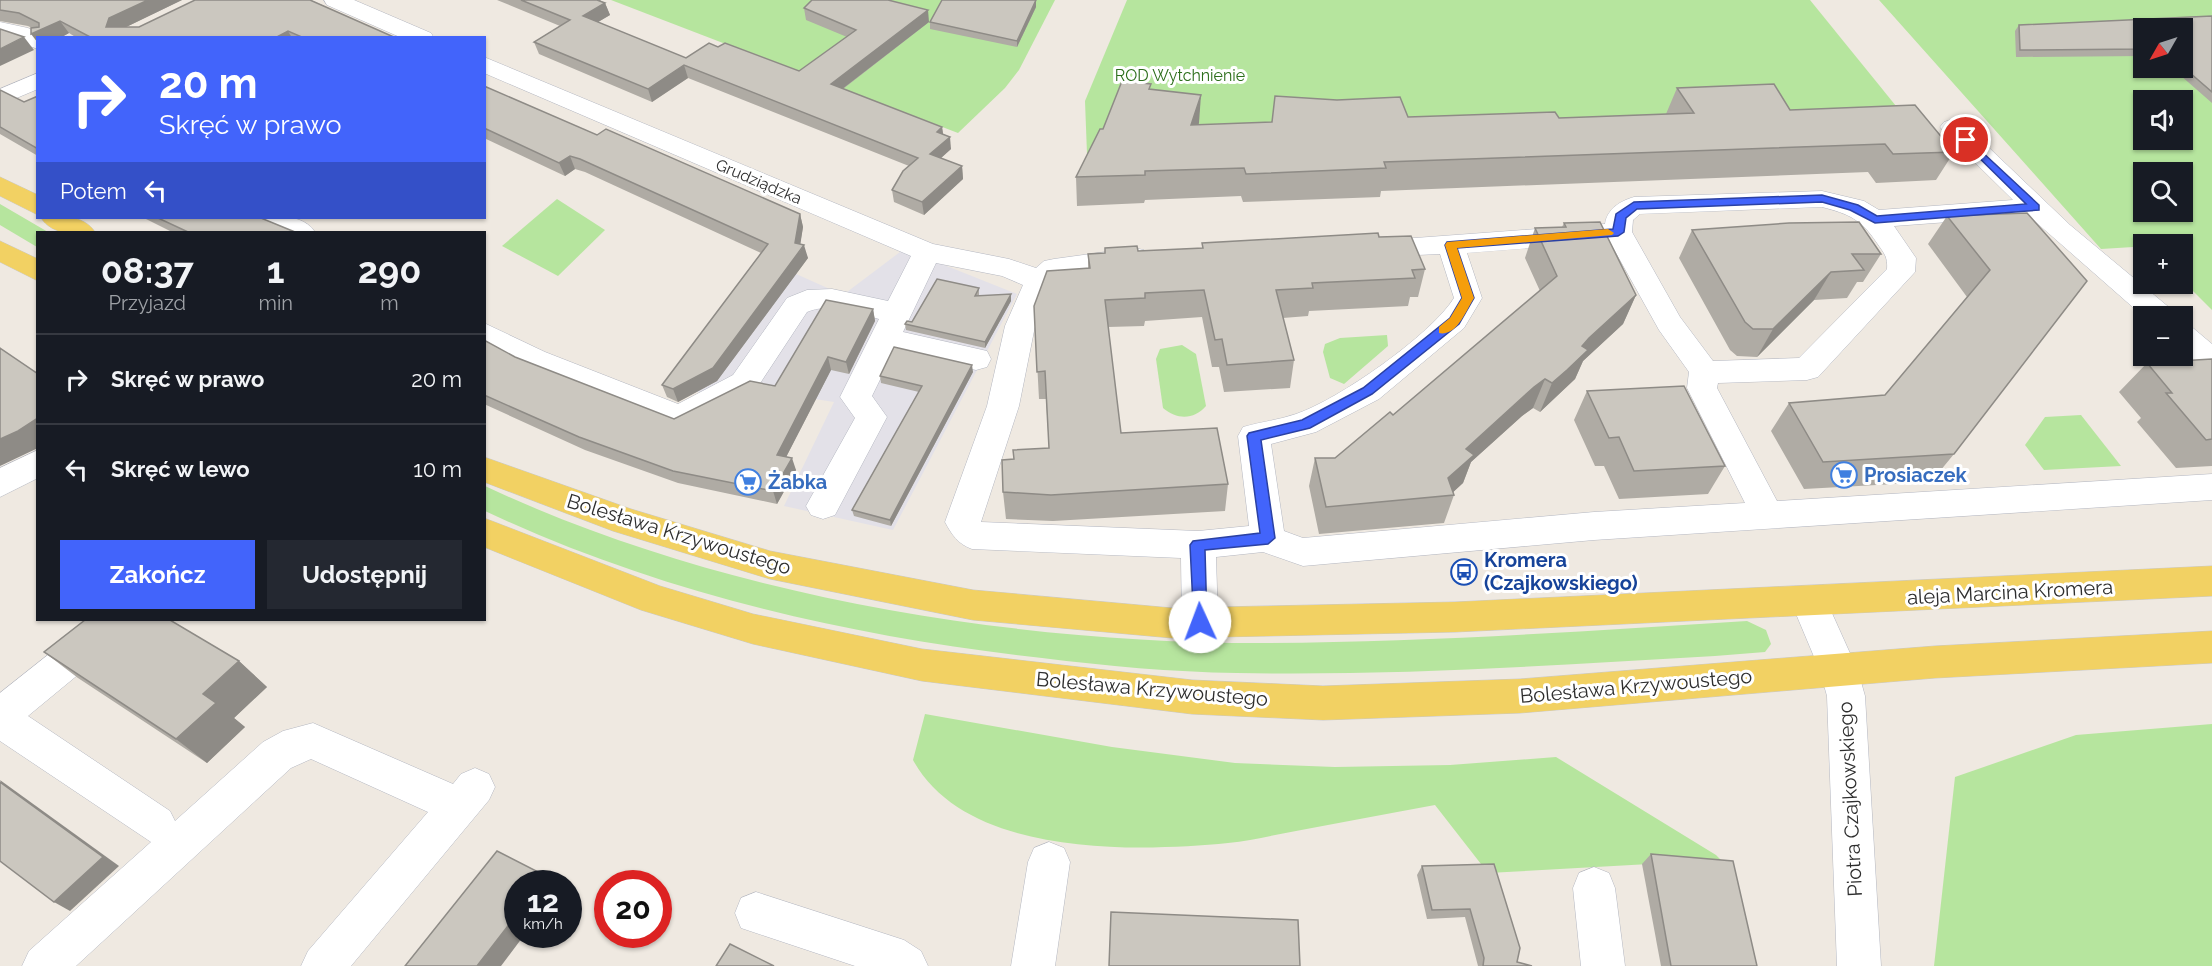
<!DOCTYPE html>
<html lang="pl">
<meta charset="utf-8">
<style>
body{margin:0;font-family:Raleway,sans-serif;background:#242831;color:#f1f3f6;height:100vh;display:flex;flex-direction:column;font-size:22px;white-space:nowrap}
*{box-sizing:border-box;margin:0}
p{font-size:20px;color:#9ea1a6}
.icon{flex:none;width:33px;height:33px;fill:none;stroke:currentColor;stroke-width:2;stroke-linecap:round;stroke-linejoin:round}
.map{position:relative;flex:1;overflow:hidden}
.side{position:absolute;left:36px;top:231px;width:450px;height:390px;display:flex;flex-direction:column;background:#171b24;border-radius:0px;box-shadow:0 2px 4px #0004}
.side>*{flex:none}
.guide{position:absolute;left:36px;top:36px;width:450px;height:183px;border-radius:0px;box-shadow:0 2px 4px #0004;background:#4264fb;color:#fff;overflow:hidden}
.needle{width:39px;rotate:231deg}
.controls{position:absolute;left:2133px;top:18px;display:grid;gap:12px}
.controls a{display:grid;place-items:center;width:60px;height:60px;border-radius:0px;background:#171b24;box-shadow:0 2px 4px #0004;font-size:30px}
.speed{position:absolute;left:504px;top:870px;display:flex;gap:12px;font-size:30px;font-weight:700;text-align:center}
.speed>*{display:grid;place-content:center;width:78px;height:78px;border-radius:50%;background:#171b24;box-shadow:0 2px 4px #0004;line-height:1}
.speed small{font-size:15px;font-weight:400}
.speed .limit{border:9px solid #d22;background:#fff;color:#111}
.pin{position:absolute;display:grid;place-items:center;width:51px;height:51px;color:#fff;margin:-26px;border:3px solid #fff;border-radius:50%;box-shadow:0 2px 6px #0007}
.me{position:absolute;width:66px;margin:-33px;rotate:358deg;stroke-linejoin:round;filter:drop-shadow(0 0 4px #0008)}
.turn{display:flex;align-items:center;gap:21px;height:126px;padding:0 24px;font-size:27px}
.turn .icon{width:78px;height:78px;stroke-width:2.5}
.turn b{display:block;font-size:42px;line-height:51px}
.then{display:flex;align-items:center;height:57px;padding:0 24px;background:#0003;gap:12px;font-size:22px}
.eta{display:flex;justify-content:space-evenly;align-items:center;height:102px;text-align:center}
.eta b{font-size:36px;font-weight:700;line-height:42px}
.cta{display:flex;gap:12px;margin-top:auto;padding:12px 24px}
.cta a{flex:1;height:69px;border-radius:0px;background:#4264fb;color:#fff;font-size:24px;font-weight:700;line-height:69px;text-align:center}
.cta a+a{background:#242831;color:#f1f3f6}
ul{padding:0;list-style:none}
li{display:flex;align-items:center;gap:18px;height:90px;padding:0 24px;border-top:2px solid #363941}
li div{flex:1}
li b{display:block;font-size:22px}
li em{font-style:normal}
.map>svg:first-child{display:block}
.industrial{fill:#e3e1e8}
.green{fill:#b6e59e;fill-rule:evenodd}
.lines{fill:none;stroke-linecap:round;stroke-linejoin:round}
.minor-casing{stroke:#b4b7c1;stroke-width:1}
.major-casing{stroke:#c9c9c9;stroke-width:1}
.minor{fill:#fff;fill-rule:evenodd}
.major{fill:#f2d163;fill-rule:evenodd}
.wall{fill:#afaba4}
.shaded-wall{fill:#8e8b86}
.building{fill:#cbc7bf;stroke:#8e8b86;stroke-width:1.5}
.route{fill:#4264fb;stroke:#2b41a3;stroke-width:1.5}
.slow{fill:#f59e0b}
.labels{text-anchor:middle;stroke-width:6;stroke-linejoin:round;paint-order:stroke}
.far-park-label{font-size:16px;fill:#2c6e1b;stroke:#fff}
.far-street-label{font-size:16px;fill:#2e2e2e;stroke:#fff}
.shop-label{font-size:20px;font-weight:bold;fill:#366cbe;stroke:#fff;text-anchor:start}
.street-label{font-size:20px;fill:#2e2e2e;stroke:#fff}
.transit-label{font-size:20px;font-weight:bold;fill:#164399;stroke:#fff;text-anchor:start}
</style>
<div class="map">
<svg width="2212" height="966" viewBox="0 0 2212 966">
<rect width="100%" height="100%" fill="#efe9e1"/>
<path class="industrial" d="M904,249L1017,294L893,530L784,506L834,402L757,390L748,400L664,387L765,260L843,295Z"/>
<g class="green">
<path d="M611,0H1055L1019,70L1005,88L958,133Z"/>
<path d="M1127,0H1810L1909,122L1087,154L1085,101Z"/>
<path d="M1879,0H2212V310L2183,281L2182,244L2101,249ZM2144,28H2182V68H2144ZM2144,100H2182V140H2144ZM2144,172H2182V212H2144Z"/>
<path d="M557,199L605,230L558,276L502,246Z"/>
<path d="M0,204L48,232H38L37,247L0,225Z"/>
<path d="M1387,335L1388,346L1344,384L1330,378L1323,352L1325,344L1340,338Z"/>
<path d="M1182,345L1196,354L1206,406C1194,420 1177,420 1163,408L1156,359L1160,349Z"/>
<path d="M2081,415L2121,466L2044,470L2025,445L2045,417Z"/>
<path d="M485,486C719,596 1012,644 1270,643C1429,642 1589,631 1747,621L1766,630L1771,644L1765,652L1715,656C1556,665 1396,676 1237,673C1171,672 1107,666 1042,658C851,637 659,593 485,511Z"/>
<path d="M925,714L1112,747L1235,763L1335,767L1450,765L1556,757L1716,855L1721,860L1488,873L1435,805C1388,814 1342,822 1296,831C1273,835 1251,841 1228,843C1134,852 966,857 913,760Z"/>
<path d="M2212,724V966H1934L1955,777L2076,735Z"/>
</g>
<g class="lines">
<g class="minor-casing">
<g id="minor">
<path d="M324,0H354L431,33L434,38H402L327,5Z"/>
<path d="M0,22L28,28L47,38H38V49L0,36Z"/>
<path d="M484,57L933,244L1009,259L1036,268L1044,261L1054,259L1134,248L1144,250L1148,257L1144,264L1062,276L1051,286L1035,326L1019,406L981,522L1198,531L1249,526L1238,436L1243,427C1260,422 1279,420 1296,414C1338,400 1431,335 1454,298L1440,254L1371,257L1361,254L1357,248L1361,242L1605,224C1607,209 1620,201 1634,197L1822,191L1864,201L1879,210L2013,200L1944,132L1940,127L1944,122L1953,119L1962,122L2070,225L2171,309L2176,316L2144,317L2029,216L1894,226L1916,258L1915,272L1818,377L1807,380L1718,383L1717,388L1777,501L2212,474V500L1594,540L1303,566L1263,552L1216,557L1218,622L1213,633L1200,637L1187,633L1182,622L1181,558L972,549C958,544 952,535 945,522L987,406L1005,326L1023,285L1002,276L936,263L903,332L987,351L991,359L987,367L976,370L894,351L872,396L887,417L835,515L823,519L811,515L806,506L855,418L840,397L879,319C857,313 829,302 807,312L755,391L680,429L523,368L484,346V323L545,352L678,404L733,375L787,298L807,290L832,289L888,301L911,256L484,73ZM1822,207C1849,214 1861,219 1877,243C1884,253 1888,257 1887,269L1799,358L1713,361L1680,317L1632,232L1633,220L1640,214ZM1610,242L1659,330L1689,372L1687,388L1745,503L1594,512L1303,538L1284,531L1271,444L1316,432L1379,399L1464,328L1482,298L1467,253Z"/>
<path d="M38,73V89L0,105V89Z"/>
<path d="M259,218C278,216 303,214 315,232C296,234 271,236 259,218Z"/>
<path d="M2182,325L2193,328L2212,344V371L2201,368L2182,352Z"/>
<path d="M38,450V478L0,497V468Z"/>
<path d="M1809,587L1822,591L1858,671L1865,696L1881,966H1837L1827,696L1820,671L1791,602L1796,591Z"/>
<path d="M92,620H136L131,631L28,716L170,811L175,821L263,742L283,731L313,723L453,784L461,774L475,768L489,774L495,787L489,800L351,966H301L308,951L428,812L311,759L291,768L76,966H22L29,951L151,842L0,741V693Z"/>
<path d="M1049,842L1064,848L1070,862L1055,966H1011L1028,862L1034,848Z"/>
<path d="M1594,867L1609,873L1615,888L1625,966H1581L1573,888L1579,873Z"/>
<path d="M756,892L904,940L921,951L928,966H855L741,928L735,913L741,898Z"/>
</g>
</g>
<g class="major-casing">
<g id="major">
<path d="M0,177L38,195V215L0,196Z"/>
<path d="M41,218C60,216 83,214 95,232C76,234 53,236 41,218Z"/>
<path d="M0,241L38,259V281L0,262Z"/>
<path d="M484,457L631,509L770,551L973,590L1172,608L1455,602L2212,566V596L1455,632L1172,638L973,620L770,579L613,531L484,482Z"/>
<path d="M484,518L660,586L753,614L922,649L1192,680L1323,686L1520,679L1935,646L2212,631V663L1935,678L1520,713L1323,720L1192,714L922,681L753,644L641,610L484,547Z"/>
</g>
</g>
<use href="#minor" class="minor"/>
<use href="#major" class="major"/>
</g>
<g class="wall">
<path d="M1,0H182L126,27H139L311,0L396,38H77L69,33L60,38H38L32,28L28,26L0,21V1Z"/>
<path d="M497,0H600L601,1L605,3L610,15L598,22L686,58L718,47L799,71L847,37L806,20L804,8L929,22L843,89L942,127L943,134L951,149L941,158L962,166L963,179L924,215L894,202L892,190L909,166L688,78L652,102L539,54L534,42L560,26Z"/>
<path d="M1036,7L1017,47L930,29V22Z"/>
<path d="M2212,16V103L2172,68H2182V28H2144V56L2016,57L2015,31L2019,25Z"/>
<path d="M484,86L597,135L800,214L803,227L800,244L808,258L717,381L678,402L667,397L662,385L761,253L585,172L575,169L565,176L484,138Z"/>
<path d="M1677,88L1790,110L1954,152L1936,180L1876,183L1868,172L1381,191L1380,197L1243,202L1241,196L1145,200L1144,203L1077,206L1076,177L1103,129L1151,90L1198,125L1408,117L1559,118L1666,114Z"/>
<path d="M0,90L24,102L38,96V156L0,134Z"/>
<path d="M2027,213L1954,454L1931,482L1804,489L1771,431L1789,403L1885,395L1967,297L1928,244L1947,216Z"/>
<path d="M144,218H261L295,232H172Z"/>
<path d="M1564,223L1636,295L1623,324L1583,361L1575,379L1540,412L1533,408L1522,416L1471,462L1463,483L1453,492L1454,495L1444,523L1319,534L1309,486L1315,458H1335L1393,415L1540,291L1525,258L1535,228L1562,227Z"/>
<path d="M1692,230L1881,254L1863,282H1857L1847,298L1814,300L1757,357L1737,356L1730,350L1679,258Z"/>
<path d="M1379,237L1425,269L1418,297H1410L1408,306L1309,311L1308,316L1283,318L1294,360L1290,388L1224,392L1219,367H1212L1202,317L1145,321L1144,326L1108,327L1121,433L1228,484L1225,511L1053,521L1006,519L1003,492L1014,459L1049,448L1046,399H1039L1034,306L1088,268V254L1105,253V248L1138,251L1202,248V243Z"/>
<path d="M979,288V296L1011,294V301L985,348L906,330L905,324L912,322Z"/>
<path d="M873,309L875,321L849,374L831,370L786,457L796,470L777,504L678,483L585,450L484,404V340L515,357L674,419L775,386Z"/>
<path d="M2212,359V466L2176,468L2137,422L2141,418L2119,392L2147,363Z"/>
<path d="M973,372L891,526L854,516L852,510L919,392L881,383L880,376Z"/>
<path d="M1587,391L1725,466L1708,494L1619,499L1604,466H1595L1574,420Z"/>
<path d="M44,652L239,661L267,687L234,718L245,727L207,763L78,678Z"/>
<path d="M1651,854L1757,966H1661L1642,864Z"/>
<path d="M1494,864L1517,962L1532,966H1478L1465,917L1427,919L1417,875L1422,866Z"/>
</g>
<g class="shaded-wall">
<path d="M148,0H182L118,31L106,27L109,18Z"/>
<path d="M593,0H600L602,5L605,3L610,15L588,28L583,16Z"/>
<path d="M1036,0V7L1017,47V41Z"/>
<path d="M928,10L929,22L833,96L831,84Z"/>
<path d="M60,21L69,33L60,38H38V43L31,34Z"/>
<path d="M288,31L292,38H275Z"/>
<path d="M24,37L34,50L0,66V49Z"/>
<path d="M684,65L688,78L652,102L648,89Z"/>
<path d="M1201,95L1199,123L1189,153L1191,125Z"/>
<path d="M942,127L944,140L937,132Z"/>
<path d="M950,137L951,149L932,166L930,154Z"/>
<path d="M570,156L575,169L565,176L559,163Z"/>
<path d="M962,166L963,179L924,215L922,202Z"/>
<path d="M800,214L803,227L799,253L804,245L808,258L717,381L678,402L673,389L795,243Z"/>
<path d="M1831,272L1814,300L1757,357L1773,329Z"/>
<path d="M1011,294V301L985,348V342Z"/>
<path d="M1636,295L1623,324L1583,361L1575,379L1540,412L1552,383L1582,346L1589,338Z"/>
<path d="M873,309L875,321L849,374L846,362Z"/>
<path d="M828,357L831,370L781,467L777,455Z"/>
<path d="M972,365L973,372L891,526L890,520Z"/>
<path d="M1545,379L1533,408L1522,416L1471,462L1463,483L1449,496L1448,478L1466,449L1534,387Z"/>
<path d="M38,418V448L0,466V439Z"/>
<path d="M792,458L796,470L777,504L773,491Z"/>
<path d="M239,661L267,687L234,718L245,727L207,763L176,739L203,694Z"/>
<path d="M0,780L119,866L70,911L54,902Z"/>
<path d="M546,876L553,884H540Z"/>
<path d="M518,913V934H525L501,966H477Z"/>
</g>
<g class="building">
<path d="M1,0H148L109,18L106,27H139L195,0H310L396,38H304L288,31L275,38H92L60,21L31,34V28L39,27V23L19,13L0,10V1Z"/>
<path d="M521,0H597L605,3L583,16L686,58L709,43L718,47L725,43L799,71L856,30L804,8L812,0H888L928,10L831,84L942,127L937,132L950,137L930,154L962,166L922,202L892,190L903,171L918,158L684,65L648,89L534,42L570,20Z"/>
<path d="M942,0H1036L1017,41L930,22Z"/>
<path d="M2212,16V92L2182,66V28H2144V49L2020,50L2019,25Z"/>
<path d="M0,29L24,37L0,49Z"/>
<path d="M1122,81L1151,84L1149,89L1201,95L1191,125L1272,122L1275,96L1337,100L1400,97L1408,117L1555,112L1559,118L1694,113L1677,88L1774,84L1790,110L1915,105L1954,152L1893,154L1885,144L1384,162L1386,168L1246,174L1244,168L1145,171V175L1076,177L1100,129H1103Z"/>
<path d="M484,86L597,135L606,129L800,214L795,243L804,245L713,368L673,389L662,385L768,244L580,159L570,156L559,163L484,128Z"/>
<path d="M0,90L24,102L38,96V149L0,127Z"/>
<path d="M2027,213L2087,281L1954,454L1823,462L1789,403L1885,395L1990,270L1947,216Z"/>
<path d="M158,218H261L295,232H188Z"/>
<path d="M1600,222L1636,295L1589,338L1582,346L1588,350L1567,370L1552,383L1545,379L1534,387L1466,449L1474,455L1448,478L1454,495L1326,507L1315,458H1335L1390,412L1393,415L1557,276L1535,228L1566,227L1564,223Z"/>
<path d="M1859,222L1881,254H1852L1864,270L1831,272L1773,329H1753L1745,322L1692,230L1789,223Z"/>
<path d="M1378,233L1379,237L1411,236L1425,269L1412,270L1415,278L1312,283L1313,288L1276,290L1294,360L1227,365L1222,339L1215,340L1204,290L1145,293V298L1105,300L1121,433L1217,428L1228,484L1051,495L1003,492L1002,460L1014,459L1013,450L1049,448L1045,371L1037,372L1034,306L1047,271L1090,268L1088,254L1105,253V248L1137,246L1138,251L1203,248L1202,243Z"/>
<path d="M937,279L979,288L975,296L1011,294L985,342L905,324L907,321L912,322Z"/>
<path d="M826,300L873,309L846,362L828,357L777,455L792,458L773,491L673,471L579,437L484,395V340L515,357L674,419L750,381L775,386Z"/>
<path d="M894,347L972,365L890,520L852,510L922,386L880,376Z"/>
<path d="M0,348L38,374V418L18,431L0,439Z"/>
<path d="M2212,359V439L2206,440L2166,393H2172L2147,363Z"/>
<path d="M1684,386L1725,466L1634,471L1619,437L1609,438L1587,391Z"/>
<path d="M85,620H170L239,661L203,694L216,703L176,739L44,652Z"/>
<path d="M0,782L103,857L54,902L0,861Z"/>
<path d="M497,851L546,876L540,884H518V913L477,966H405Z"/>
<path d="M1651,854L1733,861L1757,966H1671Z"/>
<path d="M1494,864L1520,948L1517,962L1532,966H1483L1484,958L1470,909L1432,910L1422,866Z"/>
<path d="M1111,912L1298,920L1300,966H1109Z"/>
<path d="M730,944L774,966H716Z"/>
</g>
<path class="route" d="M1966,137L2039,205V210L1875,223L1850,210L1822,202L1637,209L1626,218L1624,232L1618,236L1457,248L1474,298L1459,324L1372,394L1310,428L1261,440L1275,538L1268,544L1205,550L1207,622L1200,628L1194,626L1190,545L1193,541L1260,533L1247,436L1249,433L1302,420L1363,388L1450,318L1462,298L1445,245L1447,242L1613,229L1616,214L1634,202L1822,195L1858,205L1877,216L2026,204L1963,142L1961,140Z"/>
<path class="slow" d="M1608,229L1614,233L1612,235L1457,248L1474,298C1466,310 1457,337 1439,333V327L1450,318L1462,298L1445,245L1447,242Z"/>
<defs>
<g id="supermarket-ring" transform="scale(1.35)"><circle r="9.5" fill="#fff" stroke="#3f7fe0" stroke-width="1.5"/><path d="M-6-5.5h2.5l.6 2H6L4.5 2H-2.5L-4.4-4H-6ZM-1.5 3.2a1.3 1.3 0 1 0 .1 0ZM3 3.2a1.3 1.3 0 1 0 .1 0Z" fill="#3f7fe0"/></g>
<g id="bus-ring" transform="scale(1.35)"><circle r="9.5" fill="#fff" stroke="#1a4fb4" stroke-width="1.5"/><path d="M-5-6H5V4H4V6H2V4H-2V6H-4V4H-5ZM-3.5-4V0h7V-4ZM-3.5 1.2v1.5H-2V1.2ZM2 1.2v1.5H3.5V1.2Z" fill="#1a4fb4"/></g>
</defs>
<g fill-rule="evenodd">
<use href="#supermarket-ring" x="1844" y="475"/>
<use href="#supermarket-ring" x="748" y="482"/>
<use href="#bus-ring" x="1464" y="572"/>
</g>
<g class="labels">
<g class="far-park-label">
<text x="1180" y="81">ROD Wytchnienie</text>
</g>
<g class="far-street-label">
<text transform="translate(759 181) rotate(23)" y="6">Grudziądzka</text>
</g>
<g class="shop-label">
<text x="1864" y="482">Prosiaczek</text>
<text x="768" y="489">Żabka</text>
</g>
<g class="street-label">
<text transform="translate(679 534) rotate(17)" y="7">Bolesława Krzywoustego</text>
<text transform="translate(2010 592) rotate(-3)" y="7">aleja Marcina Kromera</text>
<text transform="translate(1636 686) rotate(-5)" y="7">Bolesława Krzywoustego</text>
<text transform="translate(1152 689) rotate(5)" y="7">Bolesława Krzywoustego</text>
<text transform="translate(1850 799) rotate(-93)" y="7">Piotra Czajkowskiego</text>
</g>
<g class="transit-label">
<text x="1484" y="567">Kromera<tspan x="1484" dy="23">(Czajkowskiego)</tspan></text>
</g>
</g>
</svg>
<div class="controls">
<a><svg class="needle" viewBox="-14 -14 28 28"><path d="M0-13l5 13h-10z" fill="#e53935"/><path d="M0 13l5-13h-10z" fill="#9ea1a6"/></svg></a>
<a><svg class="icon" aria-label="sound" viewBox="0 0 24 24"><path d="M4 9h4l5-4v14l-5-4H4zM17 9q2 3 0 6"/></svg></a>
<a><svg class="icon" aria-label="search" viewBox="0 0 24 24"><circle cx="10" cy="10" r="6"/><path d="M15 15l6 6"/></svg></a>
<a>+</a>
<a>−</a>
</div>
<div class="speed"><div>12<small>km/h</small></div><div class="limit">20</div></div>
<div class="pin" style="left:1966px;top:140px;background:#d93025"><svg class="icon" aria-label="arrive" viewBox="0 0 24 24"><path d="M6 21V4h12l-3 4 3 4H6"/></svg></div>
<svg class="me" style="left:1200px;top:622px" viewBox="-20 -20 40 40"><circle r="19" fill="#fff"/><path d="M0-13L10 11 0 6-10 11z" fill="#4264fb"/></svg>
<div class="guide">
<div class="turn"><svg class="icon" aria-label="right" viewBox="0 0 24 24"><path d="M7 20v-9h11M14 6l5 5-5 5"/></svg><div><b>20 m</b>Skręć w prawo</div></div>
<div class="then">Potem<svg class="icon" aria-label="left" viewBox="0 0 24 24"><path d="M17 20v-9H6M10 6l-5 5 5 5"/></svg></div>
</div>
<section class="side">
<div class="eta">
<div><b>08:37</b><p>Przyjazd</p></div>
<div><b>1</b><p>min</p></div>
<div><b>290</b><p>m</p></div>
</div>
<ul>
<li><svg class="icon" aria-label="right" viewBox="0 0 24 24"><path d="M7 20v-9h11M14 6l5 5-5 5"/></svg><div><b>Skręć w prawo</b></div><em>20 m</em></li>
<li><svg class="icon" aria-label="left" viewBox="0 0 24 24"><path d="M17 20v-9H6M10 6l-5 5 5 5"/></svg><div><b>Skręć w lewo</b></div><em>10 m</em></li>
</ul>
<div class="cta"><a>Zakończ</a><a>Udostępnij</a></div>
</section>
</div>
